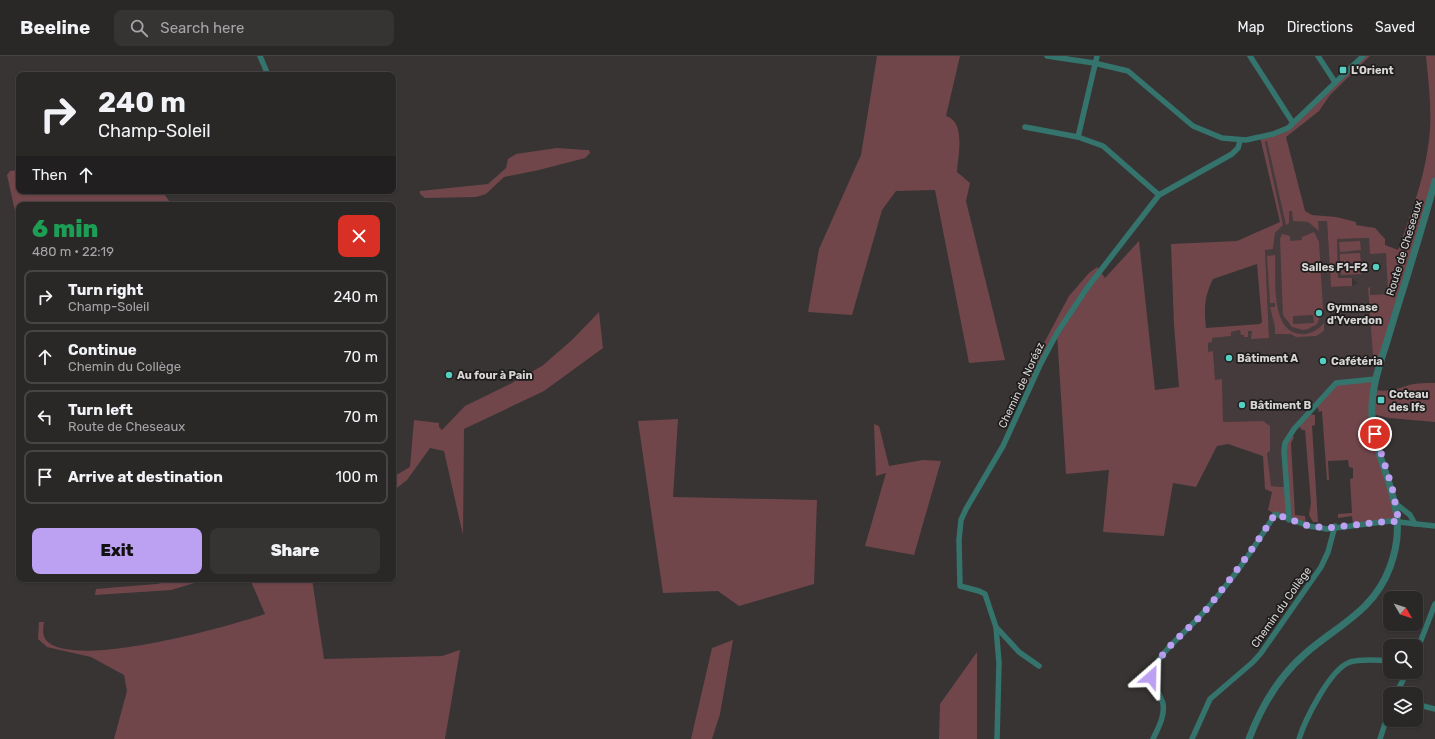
<!DOCTYPE html>
<meta charset="utf-8">
<style>
body{margin:0;font-family:Rubik,sans-serif;background:#363333;color:#f1f3f6;height:100vh;display:flex;flex-direction:column;font-size:15px;white-space:nowrap}
*{box-sizing:border-box;margin:0}
p{font-size:13px;color:#a5a5a7}
.icon{flex:none;width:22px;height:22px;fill:none;stroke:currentColor;stroke-width:2;stroke-linecap:round;stroke-linejoin:round}
.map{position:relative;flex:1;overflow:hidden}
.side{position:absolute;left:16px;top:146px;width:380px;height:380px;display:flex;flex-direction:column;background:#2a2727;border-radius:8px;box-shadow:0 1px 3px #0004,0 0 0 1px #464444}
.side>*{flex:none}
.guide{position:absolute;left:16px;top:16px;width:380px;height:122px;border-radius:8px;box-shadow:0 1px 3px #0004,0 0 0 1px #464444;background:#2a2727;color:#f1f3f6;overflow:hidden}
.needle{width:26px;rotate:129deg}
.fabs{position:absolute;left:1383px;top:535px;display:grid;gap:8px}
.fabs a{display:grid;place-items:center;width:40px;height:40px;border-radius:8px;background:#2a2727;box-shadow:0 1px 3px #0004,0 0 0 1px #464444;font-size:20px}
.pin{position:absolute;display:grid;place-items:center;width:34px;height:34px;color:#fff;margin:-17px;border:2px solid #fff;border-radius:50%;box-shadow:0 1px 4px #0007}
.me{position:absolute;width:44px;margin:-22px;rotate:25deg;stroke-linejoin:round;filter:drop-shadow(0 0 3px #0008)}
.turn{display:flex;align-items:center;gap:14px;height:84px;padding:0 16px;font-size:18px}
.turn .icon{width:52px;height:52px;stroke-width:2.5}
.turn b{display:block;font-size:28px;line-height:34px}
.then{display:flex;align-items:center;height:38px;padding:0 16px;background:#0003;gap:8px;font-size:15px}
.round{display:grid;place-items:center;flex:none;width:42px;height:42px;border-radius:8px;background:#363333}
.head{display:flex;align-items:center;justify-content:space-between;height:68px;padding:0 16px}
h1{font-size:24px;font-weight:800;line-height:30px;color:#1e9e55}
.action{display:flex;gap:8px;margin-top:auto;padding:8px 16px}
.action a{flex:1;height:46px;border-radius:8px;background:#bca0f2;color:#111;font-size:16px;font-weight:800;line-height:46px;text-align:center}
.action a+a{background:#363333;color:#f1f3f6}
ul{padding:0;list-style:none}
li{display:flex;align-items:center;gap:12px;height:54px;margin:0 8px 6px;padding:0 8px;border:2px solid #464444;border-radius:8px}
li div{flex:1}
li b{display:block;font-size:15px}
li em{font-style:normal}
header{display:flex;align-items:center;gap:24px;box-sizing:border-box;height:56px;padding:0 20px;background:#2a2727;border-bottom:1px solid #464444}
header strong{font-size:19px}
nav{display:flex;gap:22px;margin-inline-start:auto;font-size:14px}
.search{width:280px;height:36px;background:#363333;display:flex;align-items:center;gap:10px;box-sizing:border-box;padding:0 14px;border-radius:8px;color:#a5a5a7;font-size:15px}
.map>svg:first-child{display:block}
.built{fill:#463b3c}
.green{fill:#70464a;fill-rule:evenodd}
.lines{fill:none;stroke-linecap:round;stroke-linejoin:round}
.minor{stroke:#34746d;stroke-width:5.5}
.tertiary{stroke:#34746d;stroke-width:7}
.route{stroke:#bca0f2;stroke-width:7;stroke-dasharray:0 12.6}
.poi-dot{fill:#56cec2;stroke:#1e1c1c;stroke-width:1.5}
.labels{text-anchor:middle;stroke-width:3.5;stroke-linejoin:round;paint-order:stroke}
.poi-label{font-size:11px;font-weight:bold;fill:#d8d5d5;stroke:#1e1c1c;text-anchor:start}
.street-label{font-size:11px;fill:#d8d5d5;stroke:#1e1c1c}
</style>
<header>
<strong>Beeline</strong>
<div class="search"><svg class="icon" aria-label="search" viewBox="0 0 24 24"><circle cx="10" cy="10" r="6"/><path d="M15 15l6 6"/></svg>Search here</div>
<nav><a>Map</a><a>Directions</a><a>Saved</a></nav>
</header>
<div class="map">
<svg width="1435" height="683" viewBox="0 0 1435 683">
<rect width="100%" height="100%" fill="#383434"/>
<path class="built" d="M1268,85L1286,168L1289,167L1288,155H1292L1300,165L1308,166L1318,174V165H1327L1331,231L1352,230L1358,227L1352,222L1338,223L1337,183L1369,182L1386,197L1388,238L1370,239V232H1368L1373,301L1353,302L1380,303L1376,323L1340,326L1288,381L1287,430L1281,431L1271,430L1267,397L1270,395L1269,377H1271L1262,365L1223,366L1222,324H1215L1213,296H1208V287L1212,286V282L1231,280V276L1240,274L1245,281H1248V275L1253,274L1269,282L1265,194L1273,193L1275,177L1283,169L1265,86Z"/>
<g class="green">
<path d="M877,0H960L946,60C966,66 958,99 957,116L970,127L966,145L1005,304L969,307L935,134L896,135L882,154L852,259L808,256L819,193L861,99Z"/>
<path d="M1363,0H1370L1330,39L1319,55L1286,81L1305,155L1312,159L1336,161L1356,166V169L1375,172L1385,183V189L1398,194C1410,160 1423,127 1428,91C1433,62 1429,30 1426,0H1435V125L1380,303L1355,305L1353,302L1373,301L1368,232L1370,231V239L1388,238L1386,197L1370,198L1369,182L1337,183L1338,222H1352V230L1331,231L1327,165H1318L1319,175L1308,166L1293,165L1292,155H1289V167L1286,169L1267,85L1265,86L1283,169L1275,177L1273,193L1265,194L1269,282L1251,283L1252,275H1248V281H1244V279H1241L1240,274L1231,276V280L1212,282V286L1208,287V296L1213,295L1215,324L1222,323L1223,366L1263,365L1270,370V395L1267,397L1271,430L1281,431L1287,430L1284,395L1290,378L1294,381L1291,387L1295,459L1305,460L1306,468L1275,458L1268,454L1272,436L1265,433L1263,400L1228,388L1217,390L1196,431L1173,427L1164,480L1103,476L1109,414L1066,418L1057,278L1020,357L1031,311L1044,287L1069,240L1089,217L1097,211L1105,222L1139,185L1155,334L1179,331L1174,269L1171,188L1237,185L1280,166L1260,81L1288,72ZM1257,208L1262,266L1260,268L1206,272C1204,253 1204,241 1213,223Z"/>
<path d="M557,92L585,94H589L590,97L585,102L539,114L504,121L486,138L476,141L425,142L420,138V135L488,128L506,112L508,103L516,98Z"/>
<path d="M19,114V135H162L172,149H19V193L15,155L7,119L10,115Z"/>
<path d="M1314,176L1319,186L1323,254L1317,268L1308,273L1303,274L1292,271L1283,259L1280,183L1282,178L1290,180V185L1302,184V181ZM1293,260L1313,259L1314,267L1293,268Z"/>
<path d="M1360,185L1361,194L1340,196L1339,186Z"/>
<path d="M1360,197L1361,206L1340,208V198Z"/>
<path d="M1275,199C1276,222 1270,275 1300,278C1310,279 1318,274 1324,267V275L1316,280L1296,281L1291,278H1275V271L1270,251H1275V247H1270L1267,200Z"/>
<path d="M1361,209L1362,218L1341,219L1340,210Z"/>
<path d="M599,256L603,292L544,335L464,373L463,479L444,395L430,392L407,424L393,435V421L410,411L414,364L439,367V371L442,374L465,350L512,327L542,310L572,284Z"/>
<path d="M1376,323L1375,334C1388,336 1397,333 1409,329C1417,327 1427,327 1435,327V366L1389,362L1372,358L1399,466L1353,469L1352,460L1338,462V458L1352,457L1350,423L1353,422V412L1349,411L1348,404L1328,405L1329,424H1327L1322,355L1319,356L1317,349L1336,327Z"/>
<path d="M1309,358L1315,359V369L1312,370L1318,466H1313L1309,459L1311,447L1305,374H1302L1298,369Z"/>
<path d="M678,363L673,441L817,444L814,528L739,550L718,535L663,537L638,365Z"/>
<path d="M874,368L879,370L889,410L923,404L941,405L914,499L865,490L886,417L876,420Z"/>
<path d="M184,523H208L171,534L95,539L96,533L156,528Z"/>
<path d="M250,523H312L324,603L442,600L460,594L445,683H114L127,635L124,619L91,601L47,591L38,583L39,566H44C43,572 42,579 46,584C72,615 230,570 265,558Z"/>
<path d="M733,584L720,658L712,683H691L712,592Z"/>
<path d="M977,596V683H939L940,648Z"/>
</g>
<g class="lines">
<g class="minor">
<path d="M260,0L268,19"/>
<path d="M1047,0L1094,7L1128,15L1193,70L1222,82L1246,84L1273,78L1288,72L1363,0"/>
<path d="M1250,0L1293,67"/>
<path d="M1318,0L1335,26"/>
<path d="M1025,71L1078,81L1103,90L1159,139"/>
<path d="M1078,81L1097,0"/>
<path d="M1395,447L1410,459L1415,468"/>
<path d="M1289,464L1284,395L1285,387L1294,373L1336,327L1376,323"/>
<path d="M996,571L999,607L997,683"/>
<path d="M1416,597L1435,548"/>
<path d="M1039,610L1019,596L996,571L985,538L979,535L960,530L959,484L961,464L966,453L1003,390L1040,309L1057,277L1087,232L1159,139L1232,98L1238,92L1240,85"/>
<path d="M1396,638L1407,616"/>
<path d="M1423,650L1435,653"/>
<path d="M1153,683C1158,672 1165,661 1163,648C1160,635 1147,626 1154,612C1163,593 1189,573 1203,557C1230,527 1254,493 1275,458L1309,470L1327,473L1390,465L1435,470"/>
<path d="M1192,683L1210,643L1253,606L1261,597L1321,511L1328,496L1335,470"/>
<path d="M1299,683C1305,664 1330,613 1350,606C1361,603 1378,604 1390,605"/>
<path d="M1380,683L1390,652"/>
</g>
<path class="tertiary" d="M1249,683C1261,651 1279,620 1306,597C1338,569 1374,555 1390,511C1415,445 1369,408 1372,349C1373,323 1384,297 1391,272C1406,223 1422,174 1435,125"/>
</g>
<g class="lines">
<path class="route" d="M1151,621C1156,597 1189,574 1205,555C1230,524 1254,492 1275,458L1309,470L1327,472L1390,465L1399,466L1392,431L1375,378"/>
</g>
<g class="poi-dot">
<rect x="1339" y="10" width="8" height="8" rx="2"/>
<circle cx="1376" cy="211" r="4"/>
<circle cx="1319" cy="257" r="4"/>
<circle cx="1229" cy="302" r="4"/>
<circle cx="1323" cy="305" r="4"/>
<circle cx="449" cy="319" r="4"/>
<rect x="1377" y="340" width="8" height="8" rx="2"/>
<circle cx="1242" cy="349" r="4"/>
</g>
<g class="labels">
<g class="poi-label">
<text x="1351" y="18">L'Orient</text>
<text x="1368" y="215" text-anchor="end">Salles F1-F2</text>
<text x="1327" y="255">Gymnase<tspan x="1327" dy="13">d'Yverdon</tspan></text>
<text x="1237" y="306">Bâtiment A</text>
<text x="1331" y="309">Cafétéria</text>
<text x="457" y="323">Au four à Pain</text>
<text x="1389" y="342">Coteau<tspan x="1389" dy="13">des Ifs</tspan></text>
<text x="1250" y="353">Bâtiment B</text>
</g>
<g class="street-label">
<text transform="translate(1404 192) rotate(-73)" y="4">Route de Cheseaux</text>
<text transform="translate(1021 329) rotate(-65)" y="4">Chemin de Noréaz</text>
<text transform="translate(1281 551) rotate(-55)" y="4">Chemin du Collège</text>
</g>
</g>
</svg>
<div class="fabs">
<a><svg class="needle" viewBox="-14 -14 28 28"><path d="M0-13l5 13h-10z" fill="#e53935"/><path d="M0 13l5-13h-10z" fill="#a5a5a7"/></svg></a>
<a><svg class="icon" aria-label="search" viewBox="0 0 24 24"><circle cx="10" cy="10" r="6"/><path d="M15 15l6 6"/></svg></a>
<a><svg class="icon" aria-label="layers" viewBox="0 0 24 24"><path d="M12 4l9 5-9 5-9-5zM3 14l9 5 9-5"/></svg></a>
</div>
<div class="pin" style="left:1375px;top:378px;background:#d93025"><svg class="icon" aria-label="arrive" viewBox="0 0 24 24"><path d="M6 21V4h12l-3 4 3 4H6"/></svg></div>
<svg class="me" style="left:1151px;top:621px" viewBox="-20 -20 40 40"><path d="M0-17L14 15 0 8-14 15z" fill="#bca0f2" stroke="#fff" stroke-width="4"/></svg>
<div class="guide">
<div class="turn"><svg class="icon" aria-label="right" viewBox="0 0 24 24"><path d="M7 20v-9h11M14 6l5 5-5 5"/></svg><div><b>240 m</b>Champ-Soleil</div></div>
<div class="then">Then<svg class="icon" aria-label="ahead" viewBox="0 0 24 24"><path d="M12 20V5M6 11l6-6 6 6"/></svg></div>
</div>
<section class="side">
<div class="head"><div><h1>6 min</h1><p>480 m · 22:19</p></div><a class="round" style="background:#d93025;color:#fff"><svg class="icon" aria-label="close" viewBox="0 0 24 24"><path d="M6 6l12 12M18 6L6 18"/></svg></a></div>
<ul>
<li><svg class="icon" aria-label="right" viewBox="0 0 24 24"><path d="M7 20v-9h11M14 6l5 5-5 5"/></svg><div><b>Turn right</b><p>Champ-Soleil</p></div><em>240 m</em></li>
<li><svg class="icon" aria-label="ahead" viewBox="0 0 24 24"><path d="M12 20V5M6 11l6-6 6 6"/></svg><div><b>Continue</b><p>Chemin du Collège</p></div><em>70 m</em></li>
<li><svg class="icon" aria-label="left" viewBox="0 0 24 24"><path d="M17 20v-9H6M10 6l-5 5 5 5"/></svg><div><b>Turn left</b><p>Route de Cheseaux</p></div><em>70 m</em></li>
<li><svg class="icon" aria-label="arrive" viewBox="0 0 24 24"><path d="M6 21V4h12l-3 4 3 4H6"/></svg><div><b>Arrive at destination</b></div><em>100 m</em></li>
</ul>
<div class="action"><a>Exit</a><a>Share</a></div>
</section>
</div>
